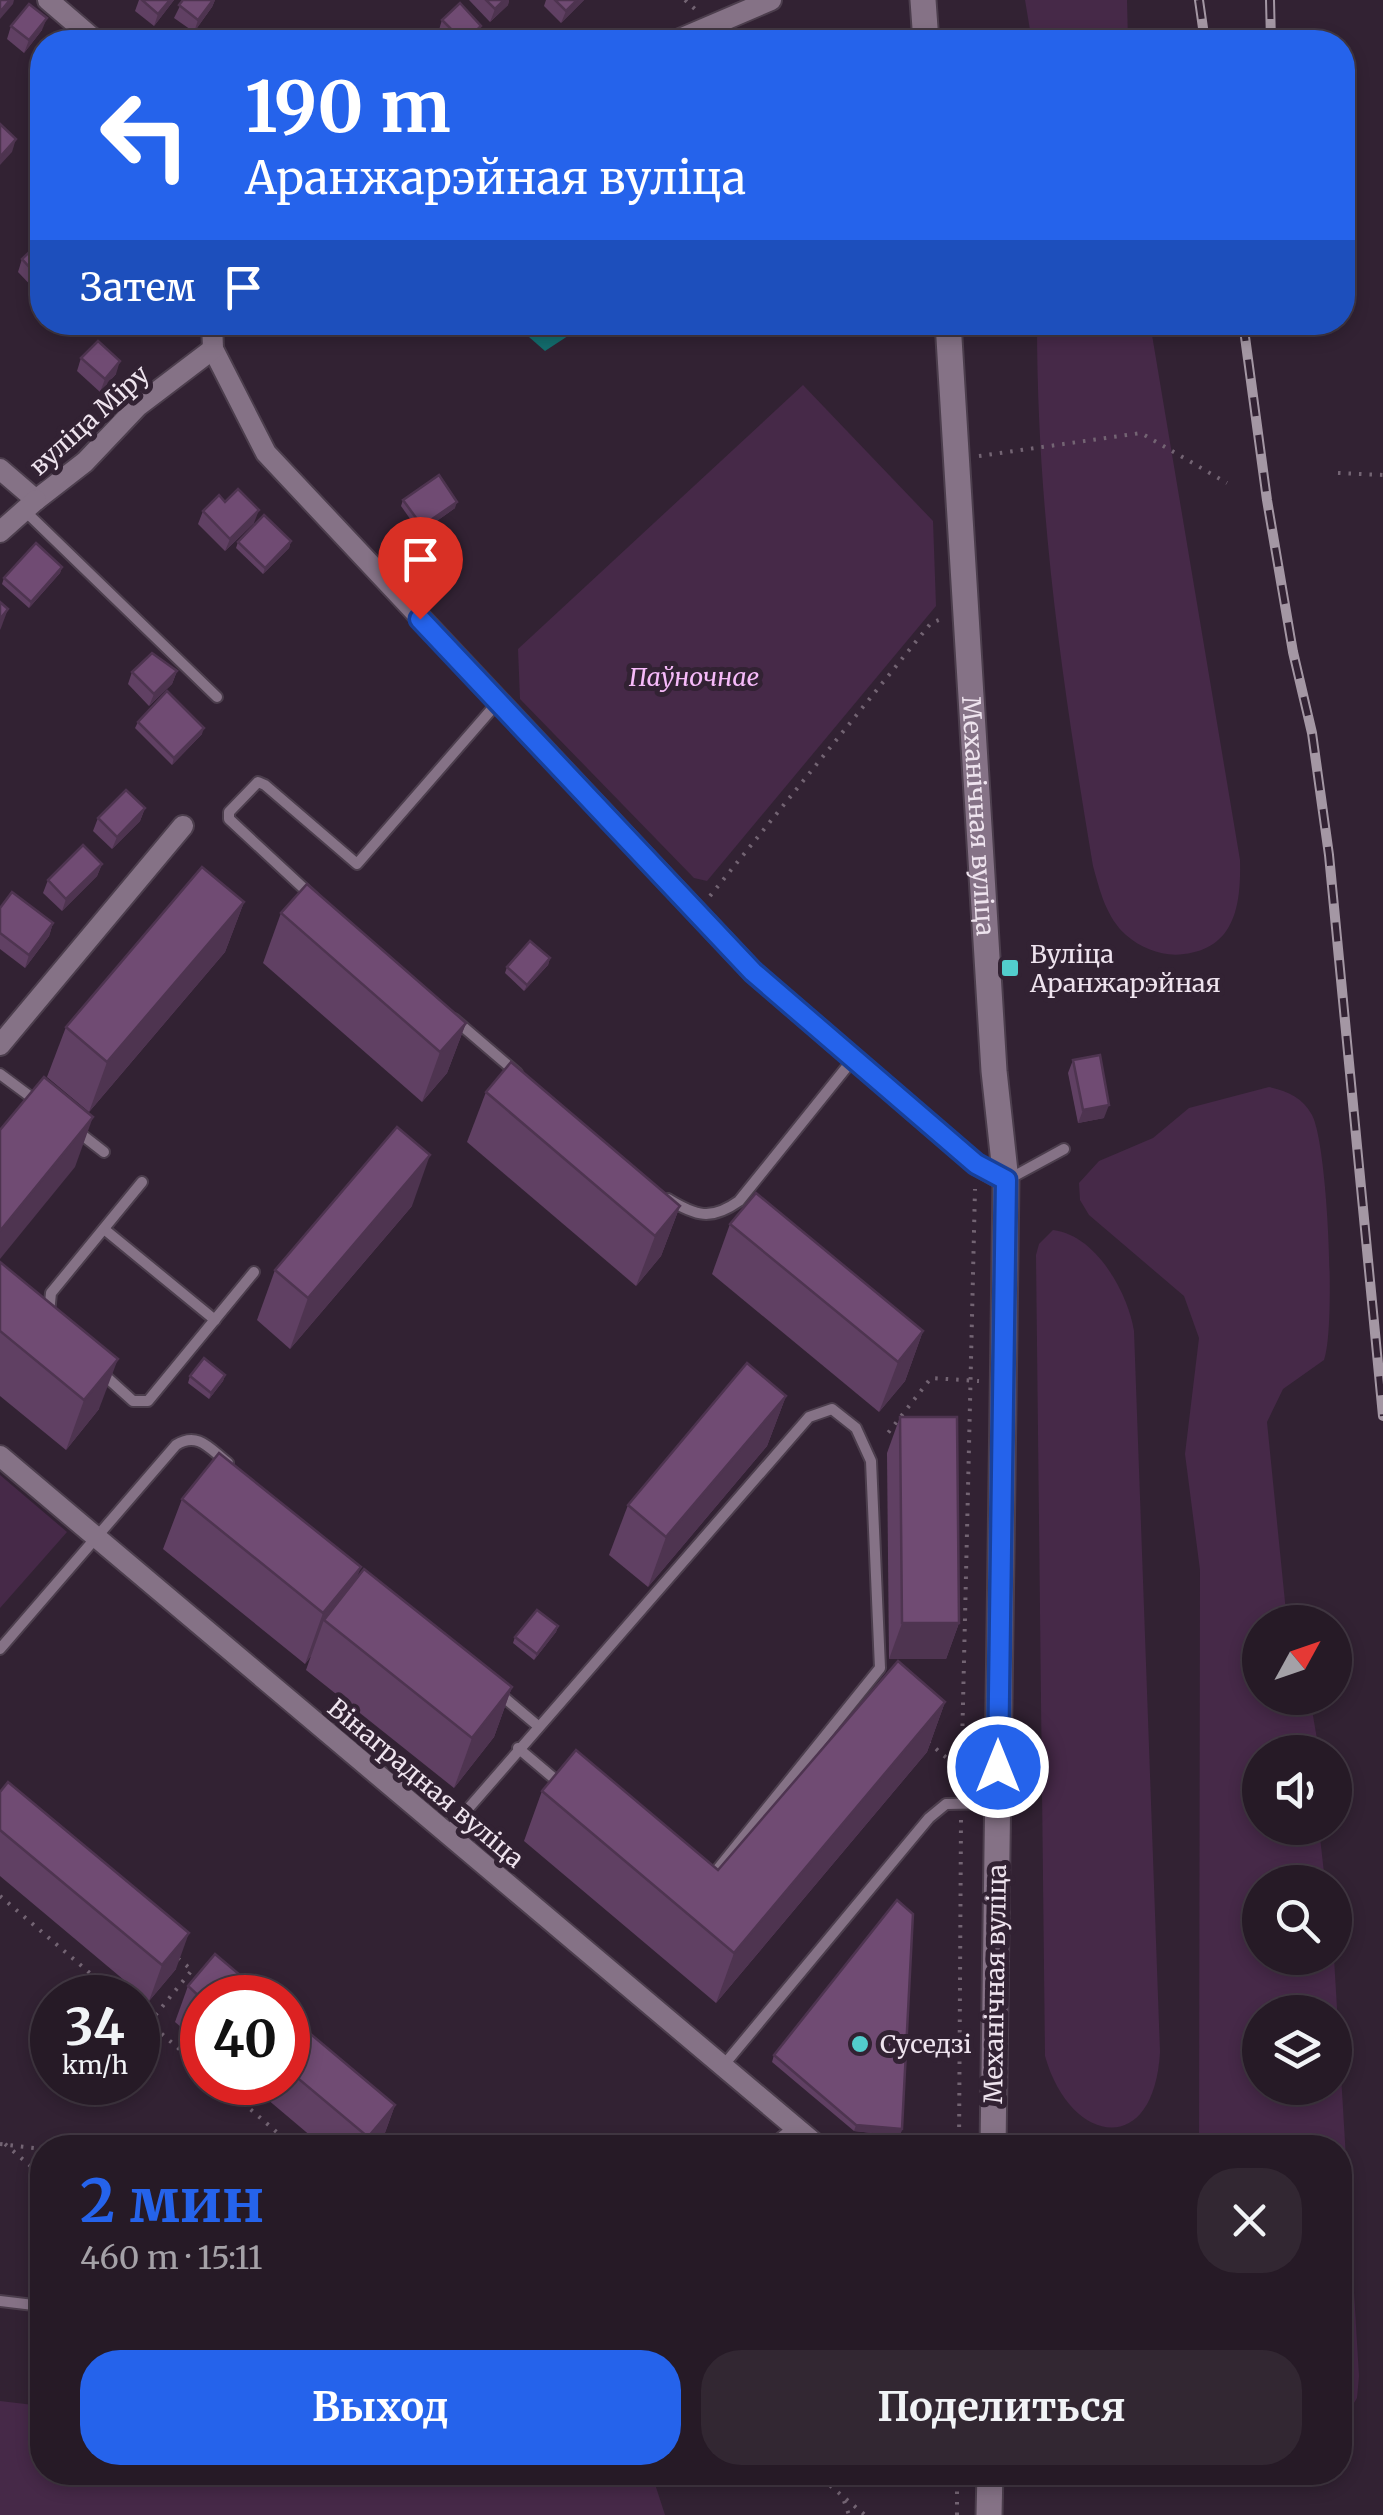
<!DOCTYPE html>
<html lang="ru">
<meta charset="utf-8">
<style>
body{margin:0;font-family:Merriweather,serif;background:#322732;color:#f1f3f6;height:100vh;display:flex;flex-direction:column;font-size:38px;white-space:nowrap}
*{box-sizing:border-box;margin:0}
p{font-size:32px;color:#a4a1a7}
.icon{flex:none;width:55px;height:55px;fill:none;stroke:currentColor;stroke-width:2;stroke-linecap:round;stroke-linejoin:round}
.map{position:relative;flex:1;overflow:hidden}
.drawer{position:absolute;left:30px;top:2135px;width:1322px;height:350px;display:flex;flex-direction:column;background:#261a26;border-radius:40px;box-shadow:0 5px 15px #0003,0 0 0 2px #423843}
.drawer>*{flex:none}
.top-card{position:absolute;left:30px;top:30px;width:1325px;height:305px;border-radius:40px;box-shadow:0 5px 15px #0003,0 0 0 2px #423843;background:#2563eb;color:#fff;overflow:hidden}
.needle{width:65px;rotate:50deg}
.controls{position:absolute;left:1242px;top:1605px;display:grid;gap:20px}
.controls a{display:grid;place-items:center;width:110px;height:110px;border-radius:50%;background:#261a26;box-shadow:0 5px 15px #0003,0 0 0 2px #423843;font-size:50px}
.speed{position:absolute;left:30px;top:1975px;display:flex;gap:20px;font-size:50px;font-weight:700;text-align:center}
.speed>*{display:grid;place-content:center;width:130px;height:130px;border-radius:50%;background:#261a26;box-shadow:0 5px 15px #0003,0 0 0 2px #423843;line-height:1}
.speed small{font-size:25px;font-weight:400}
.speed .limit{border:15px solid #d22;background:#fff;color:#111}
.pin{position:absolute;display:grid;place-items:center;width:85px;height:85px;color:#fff;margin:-102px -42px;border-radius:50% 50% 50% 0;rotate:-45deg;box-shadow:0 0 10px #0007}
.pin .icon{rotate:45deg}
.me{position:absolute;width:110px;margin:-55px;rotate:0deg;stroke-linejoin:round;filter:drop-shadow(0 0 8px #0008)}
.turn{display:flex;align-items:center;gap:35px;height:210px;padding:0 50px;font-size:45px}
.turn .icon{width:130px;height:130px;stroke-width:2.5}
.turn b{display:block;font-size:70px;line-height:85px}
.then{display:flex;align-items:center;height:95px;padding:0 50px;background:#0003;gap:20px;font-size:38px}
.round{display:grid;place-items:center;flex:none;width:105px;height:105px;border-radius:40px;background:#322732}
.head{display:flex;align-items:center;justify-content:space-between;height:170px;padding:0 50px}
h1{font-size:60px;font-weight:700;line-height:75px;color:#2563eb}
.primary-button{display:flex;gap:20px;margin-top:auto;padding:20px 50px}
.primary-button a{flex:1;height:115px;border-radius:40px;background:#2563eb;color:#fff;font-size:40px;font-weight:700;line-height:115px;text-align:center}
.primary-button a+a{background:#322732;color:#f1f3f6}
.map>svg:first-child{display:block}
.green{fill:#462948;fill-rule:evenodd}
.water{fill:#136c6d}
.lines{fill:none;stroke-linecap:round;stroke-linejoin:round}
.lane-casing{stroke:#4c3e4d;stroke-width:14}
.street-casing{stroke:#4c3e4d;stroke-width:24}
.secondary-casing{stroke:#4c3e4d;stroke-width:29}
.path{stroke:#736473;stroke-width:4;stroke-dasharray:2.5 8;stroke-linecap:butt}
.lane{stroke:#857286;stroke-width:10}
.street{stroke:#857286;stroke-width:20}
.secondary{stroke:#857286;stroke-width:25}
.rail-casing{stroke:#a497a4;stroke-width:10}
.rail{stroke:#322233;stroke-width:6;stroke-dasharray:19;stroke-linecap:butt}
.wall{fill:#604063}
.shaded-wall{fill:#4e3450}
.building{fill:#704b73;stroke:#4e3450;stroke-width:2.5}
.route-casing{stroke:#184099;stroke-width:25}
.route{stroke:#2563eb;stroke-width:18}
.poi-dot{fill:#52cdcd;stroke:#322233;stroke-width:4}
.labels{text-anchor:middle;stroke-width:10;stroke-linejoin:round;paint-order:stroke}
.street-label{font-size:25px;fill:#eee3ee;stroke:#322233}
.park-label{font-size:25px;font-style:italic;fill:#f6baf9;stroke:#322233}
.poi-label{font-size:25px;fill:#eee3ee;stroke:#322233;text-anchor:start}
</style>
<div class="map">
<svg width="1383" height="2515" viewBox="0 0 1383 2515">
<rect width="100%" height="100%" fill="#322233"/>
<g class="green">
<path d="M1025,0H1127L1128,42H1032Z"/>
<path d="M1037,323H1150L1240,860C1241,903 1236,948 1184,954C1164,957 1142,949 1126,935C1106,917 1100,891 1093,866C1062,681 1037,511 1037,323Z"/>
<path d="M803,385L933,521L936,606L707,881L694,878L520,699L518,649Z"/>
<path d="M1269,1087C1288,1091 1303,1098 1312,1115C1328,1145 1336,1329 1324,1360L1283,1389L1267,1422L1287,1622H1260V1698H1310L1318,1745V1752H1260V1828H1319L1325,1882H1260V1958H1334L1359,2376L1357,2398L1340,2426V2148L1199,2147L1200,1570L1185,1454L1199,1338L1184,1296L1089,1215L1080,1200L1079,1183L1099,1161L1153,1138L1189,1108ZM1260,2012H1335V2088H1260Z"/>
<path d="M1053,1230C1096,1235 1128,1293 1134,1331L1160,2052C1154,2159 1070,2145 1045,2056L1036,1255L1039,1244Z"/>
<path d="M0,1475L67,1532L0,1608Z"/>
<path d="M0,2401L42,2406V2472H567L655,2484L665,2515H0Z"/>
</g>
<path class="water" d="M513,323H572L574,332L545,351Z"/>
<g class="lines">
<g class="lane-casing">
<g id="lane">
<path d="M25,511L217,697"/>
<path d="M313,897L229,819V812L258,782L265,785L357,864L498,702"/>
<path d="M454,1019L517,1073"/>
<path d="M0,1074L39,1103"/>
<path d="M77,1131L104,1152"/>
<path d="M1007,1180L1064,1149"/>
<path d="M668,1199C696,1216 711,1221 739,1201L854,1058"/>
<path d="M104,1229L215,1320"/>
<path d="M49,1313L51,1293L142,1182"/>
<path d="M102,1373L133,1401H148L254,1272"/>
<path d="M0,1649L176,1445C198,1431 210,1449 228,1463"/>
<path d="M500,1694L538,1726"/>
<path d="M518,1748L563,1786"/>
<path d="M447,1833L809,1417L832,1409L856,1428L871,1461L880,1668L709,1880"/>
<path d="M723,2066L929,1818L946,1804L997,1803"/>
<path d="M768,2148L794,2127"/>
<path d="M0,2301L42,2306"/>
</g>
</g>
<g class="street-casing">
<g id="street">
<path d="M48,0L97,42"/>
<path d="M673,42L771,0"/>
<path d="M212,322L213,349L266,453L753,972L976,1164L1006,1181"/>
<path d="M0,469L36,500L85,462L138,406L213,349"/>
<path d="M0,532L36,500"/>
<path d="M0,1045L183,826"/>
<path d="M0,1456L820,2148"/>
</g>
</g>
<g class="secondary-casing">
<g id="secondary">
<path d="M923,0L926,42"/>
<path id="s1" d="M948,322L994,1071L1006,1181L993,2148"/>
<path d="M989,2515L990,2472"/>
</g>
</g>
<g class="path">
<path d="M685,0L696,10"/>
<path d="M743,34L775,42"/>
<path d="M979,456L1141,433L1227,483"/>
<path d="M1338,473L1383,475"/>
<path d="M710,896L931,623L944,618"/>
<path d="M898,1433H888L931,1378L979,1381"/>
<path d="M928,1742L962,1771"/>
<path d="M961,1789L975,1189"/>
<path d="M0,1896L119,1998"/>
<path d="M138,2013L202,2069"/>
<path d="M149,2023L192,1970L176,1957"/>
<path d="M219,2082L295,2148"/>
<path d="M0,2144L42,2149"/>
<path d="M5,2144L42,2176"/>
<path d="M959,2148L961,1818"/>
<path d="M814,2472L865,2515"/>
<path d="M844,2501L849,2515"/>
<path d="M957,2515V2472"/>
</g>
<use href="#lane" class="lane"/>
<use href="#street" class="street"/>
<use href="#secondary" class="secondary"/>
<g class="rail-casing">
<g id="rail">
<path d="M1199,0L1205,42"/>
<path d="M1270,0L1271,42"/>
<path d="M1243,322L1267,500L1293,652L1312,733L1329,855L1383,1416"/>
</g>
</g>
<use href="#rail" class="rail"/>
</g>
<g class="wall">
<path d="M139,0H174L154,26L135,11Z"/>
<path d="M183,0H215L212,7L194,32L174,18Z"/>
<path d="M469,0H509L508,5L490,22Z"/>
<path d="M546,0H584L561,23L544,6Z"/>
<path d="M442,20L481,26L476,38L472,42H447L438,33Z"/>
<path d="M11,26L42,30L24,53L7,39Z"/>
<path d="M42,245V291L39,294L18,272L22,259Z"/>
<path d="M81,358L116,374L100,392L77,371Z"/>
<path d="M403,500L455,508L420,533L401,506Z"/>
<path d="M225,502L254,523L225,551L198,524L203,511Z"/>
<path d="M291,541L289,548L263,574L236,548L238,542Z"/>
<path d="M62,567L60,573L29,608L2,584L4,578Z"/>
<path d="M177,671L172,684L149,706L128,684L132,672Z"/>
<path d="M138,722L202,734L172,765L135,728Z"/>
<path d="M145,808L140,821L112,849L93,831L98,818Z"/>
<path d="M102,864L97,876L62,911L43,893L48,880Z"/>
<path d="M244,902L225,952L89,1112L47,1077L66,1027Z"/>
<path d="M0,908L53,923L49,936L25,968L0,949Z"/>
<path d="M281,913L466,1023L447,1073L422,1102L263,963Z"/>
<path d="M550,958L548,965L524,991L505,973L507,967Z"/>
<path d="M1073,1060L1104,1118L1078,1123L1068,1073Z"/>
<path d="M486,1092L680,1206L661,1256L636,1286L467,1142Z"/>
<path d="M412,1206L290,1349L257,1320L275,1270Z"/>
<path d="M730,1224L923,1331L905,1381L879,1412L712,1274Z"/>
<path d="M0,1262L99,1409L66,1450L0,1396Z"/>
<path d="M225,1375L223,1381L209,1399L188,1383L190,1376Z"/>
<path d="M786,1396L767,1446L648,1587L609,1555L628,1505Z"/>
<path d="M900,1417L959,1623L946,1659H889L887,1453Z"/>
<path d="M182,1499L356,1580L512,1687L494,1737L454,1788L306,1670L311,1656L305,1664L163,1549Z"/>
<path d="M558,1626L556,1632L534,1660L513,1643L515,1637Z"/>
<path d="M945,1702L927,1752L716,2003L524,1841L542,1791L718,1870Z"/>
<path d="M0,1792L176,1969L149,2001L0,1876Z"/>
<path d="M188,1986L202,1998V2045L175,2022Z"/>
<path d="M288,2015L395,2105L382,2141L377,2148H325L247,2082H288Z"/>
<path d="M774,2055L902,2129L900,2136L854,2131L772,2062Z"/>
</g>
<g class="shaded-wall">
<path d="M10,0H14L13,4L0,19V12Z"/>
<path d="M170,0H174L154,26L158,14Z"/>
<path d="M213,0H215L212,7L194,32L198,20Z"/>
<path d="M504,0H509L508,5L490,22L495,9Z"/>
<path d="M577,0H584L561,23L566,11Z"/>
<path d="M47,18L42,30L24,53L29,40Z"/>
<path d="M481,26L476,38L472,42H464Z"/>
<path d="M16,139L12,152L0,165V157Z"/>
<path d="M120,361L116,374L100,392L105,379Z"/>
<path d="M457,502L455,508L420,533L422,526Z"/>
<path d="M259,510L254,523L225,551L230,539Z"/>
<path d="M291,541L289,548L263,574L265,568Z"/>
<path d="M62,567L60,573L29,608L31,602Z"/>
<path d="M8,609L1,628L0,630V619Z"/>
<path d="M177,671L172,684L149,706L154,694Z"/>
<path d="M204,728L202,734L172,765L174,758Z"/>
<path d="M145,808L140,821L112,849L117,837Z"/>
<path d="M102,864L97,876L62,911L66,899Z"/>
<path d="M244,902L225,952L89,1112L107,1062Z"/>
<path d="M53,923L49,936L25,968L29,955Z"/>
<path d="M550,958L548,965L524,991L527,985Z"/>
<path d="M466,1023L447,1073L422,1102L440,1052Z"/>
<path d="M1109,1105L1104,1118L1078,1123L1083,1110Z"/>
<path d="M93,1117L75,1167L0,1259V1231Z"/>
<path d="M430,1155L412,1206L290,1349L308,1298Z"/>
<path d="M680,1206L661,1256L636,1286L655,1236Z"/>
<path d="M923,1331L905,1381L879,1412L898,1362Z"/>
<path d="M118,1359L99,1409L66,1450L84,1400Z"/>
<path d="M225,1375L223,1381L209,1399L211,1393Z"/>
<path d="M786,1396L767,1446L648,1587L666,1537Z"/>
<path d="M361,1567L342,1617L324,1620L311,1656L305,1664L323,1613Z"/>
<path d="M902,1623H959L946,1659H889Z"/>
<path d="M558,1626L556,1632L534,1660L537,1654Z"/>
<path d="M512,1687L494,1737L454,1788L472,1738Z"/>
<path d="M945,1702L927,1752L716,2003L734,1953Z"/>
<path d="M189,1933L176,1969L149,2001L162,1965Z"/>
<path d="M395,2105L382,2141L377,2148H365L368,2137Z"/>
<path d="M856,2125L902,2129L900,2136L854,2131Z"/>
</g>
<g class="building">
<path d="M0,0H10L0,12Z"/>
<path d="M142,0H170L158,14Z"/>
<path d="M183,0H213L198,20L179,5Z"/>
<path d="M486,0H504L495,9Z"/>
<path d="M555,0H577L566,11Z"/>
<path d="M460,3L481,26L464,42L442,20Z"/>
<path d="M29,4L47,18L29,40L11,26Z"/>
<path d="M0,124L16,139L0,157Z"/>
<path d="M40,242L42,245V281L22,259Z"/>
<path d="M98,341L120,361L105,379L81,358Z"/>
<path d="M439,475L457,502L422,526L403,500Z"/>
<path d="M238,489L259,510L230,539L203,511L219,495L225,502Z"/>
<path d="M264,515L291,541L265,568L238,542Z"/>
<path d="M36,543L62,567L31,602L4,578Z"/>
<path d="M0,602L8,609L0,619Z"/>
<path d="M152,653L177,671L154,694L132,672Z"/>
<path d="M167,691L204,728L174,758L138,722Z"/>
<path d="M126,790L145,808L117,837L98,818Z"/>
<path d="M83,845L102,864L66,899L48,880Z"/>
<path d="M202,867L244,902L107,1062L66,1027Z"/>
<path d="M307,884L466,1023L440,1052L281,913Z"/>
<path d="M12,892L53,923L29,955L0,933V908Z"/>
<path d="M530,941L550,958L527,985L507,967Z"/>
<path d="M1100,1055L1109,1105L1083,1110L1073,1060Z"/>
<path d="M511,1062L680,1206L655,1236L486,1092Z"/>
<path d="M44,1077L93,1117L0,1231V1130Z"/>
<path d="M397,1127L430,1155L308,1298L275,1270Z"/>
<path d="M756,1193L923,1331L898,1362L730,1224Z"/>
<path d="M0,1262L118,1359L84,1400L0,1331Z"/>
<path d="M204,1358L225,1375L211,1393L190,1376Z"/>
<path d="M747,1363L786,1396L666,1537L628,1505Z"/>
<path d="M900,1417H957L959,1623H902Z"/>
<path d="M219,1453L361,1567L323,1613L182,1499Z"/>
<path d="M364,1569L512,1687L472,1738L324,1620Z"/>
<path d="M537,1610L558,1626L537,1654L515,1637Z"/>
<path d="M898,1661L945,1702L734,1953L542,1791L576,1750L718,1870Z"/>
<path d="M8,1782L189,1933L162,1965L0,1830V1792Z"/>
<path d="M897,1900L913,1914L902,2129L856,2125L774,2055Z"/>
<path d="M215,1954L267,1998L202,1999L188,1986Z"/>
<path d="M288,2015L395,2105L368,2137L288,2070Z"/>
</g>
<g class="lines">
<g class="route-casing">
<path id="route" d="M420,619L753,972L976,1164L1006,1180L998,1767"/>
</g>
<use href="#route" class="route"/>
</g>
<g class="poi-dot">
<rect x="1000" y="958" width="20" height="20" rx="5"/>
<circle cx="860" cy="2044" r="10"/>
</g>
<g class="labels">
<g class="street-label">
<text transform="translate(89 420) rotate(-42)" y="9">вуліца Міру</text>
<text dy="9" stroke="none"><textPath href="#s1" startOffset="495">Механічная вуліца</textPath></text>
<text transform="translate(426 1783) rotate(40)" y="9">Вінаградная вуліца</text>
<text transform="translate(995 1984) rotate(-89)" y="9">Механічная вуліца</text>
</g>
<g class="park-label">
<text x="694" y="686">Паўночнае</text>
</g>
<g class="poi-label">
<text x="1030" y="963">Вуліца<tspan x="1030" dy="29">Аранжарэйная</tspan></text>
<text x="880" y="2053">Суседзі</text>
</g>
</g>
</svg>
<div class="controls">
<a><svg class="needle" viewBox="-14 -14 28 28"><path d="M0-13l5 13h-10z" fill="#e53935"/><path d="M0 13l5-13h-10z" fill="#a4a1a7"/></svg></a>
<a><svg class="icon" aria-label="sound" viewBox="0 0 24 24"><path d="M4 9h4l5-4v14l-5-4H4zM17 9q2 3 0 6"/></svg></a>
<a><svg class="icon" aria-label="search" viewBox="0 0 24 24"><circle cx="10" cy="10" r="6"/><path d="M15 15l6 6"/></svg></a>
<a><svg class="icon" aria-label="layers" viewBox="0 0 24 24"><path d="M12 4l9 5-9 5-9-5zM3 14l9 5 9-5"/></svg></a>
</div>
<div class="speed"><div>34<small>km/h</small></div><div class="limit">40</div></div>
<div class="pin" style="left:420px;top:619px;background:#d93025"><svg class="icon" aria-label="arrive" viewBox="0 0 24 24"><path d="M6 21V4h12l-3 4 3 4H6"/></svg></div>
<svg class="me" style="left:998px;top:1767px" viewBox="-20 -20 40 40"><circle r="17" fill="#2563eb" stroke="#fff" stroke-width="3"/><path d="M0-11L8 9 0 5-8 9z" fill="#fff"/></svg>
<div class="top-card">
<div class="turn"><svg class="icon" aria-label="left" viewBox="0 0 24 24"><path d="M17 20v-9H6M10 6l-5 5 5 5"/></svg><div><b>190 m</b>Аранжарэйная вуліца</div></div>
<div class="then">Затем<svg class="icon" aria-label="arrive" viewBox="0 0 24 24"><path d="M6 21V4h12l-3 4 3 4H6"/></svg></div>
</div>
<section class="drawer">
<div class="head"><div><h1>2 мин</h1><p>460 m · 15:11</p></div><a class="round"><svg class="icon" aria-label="close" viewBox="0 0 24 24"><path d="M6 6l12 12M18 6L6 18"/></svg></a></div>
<div class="primary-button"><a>Выход</a><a>Поделиться</a></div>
</section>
</div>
